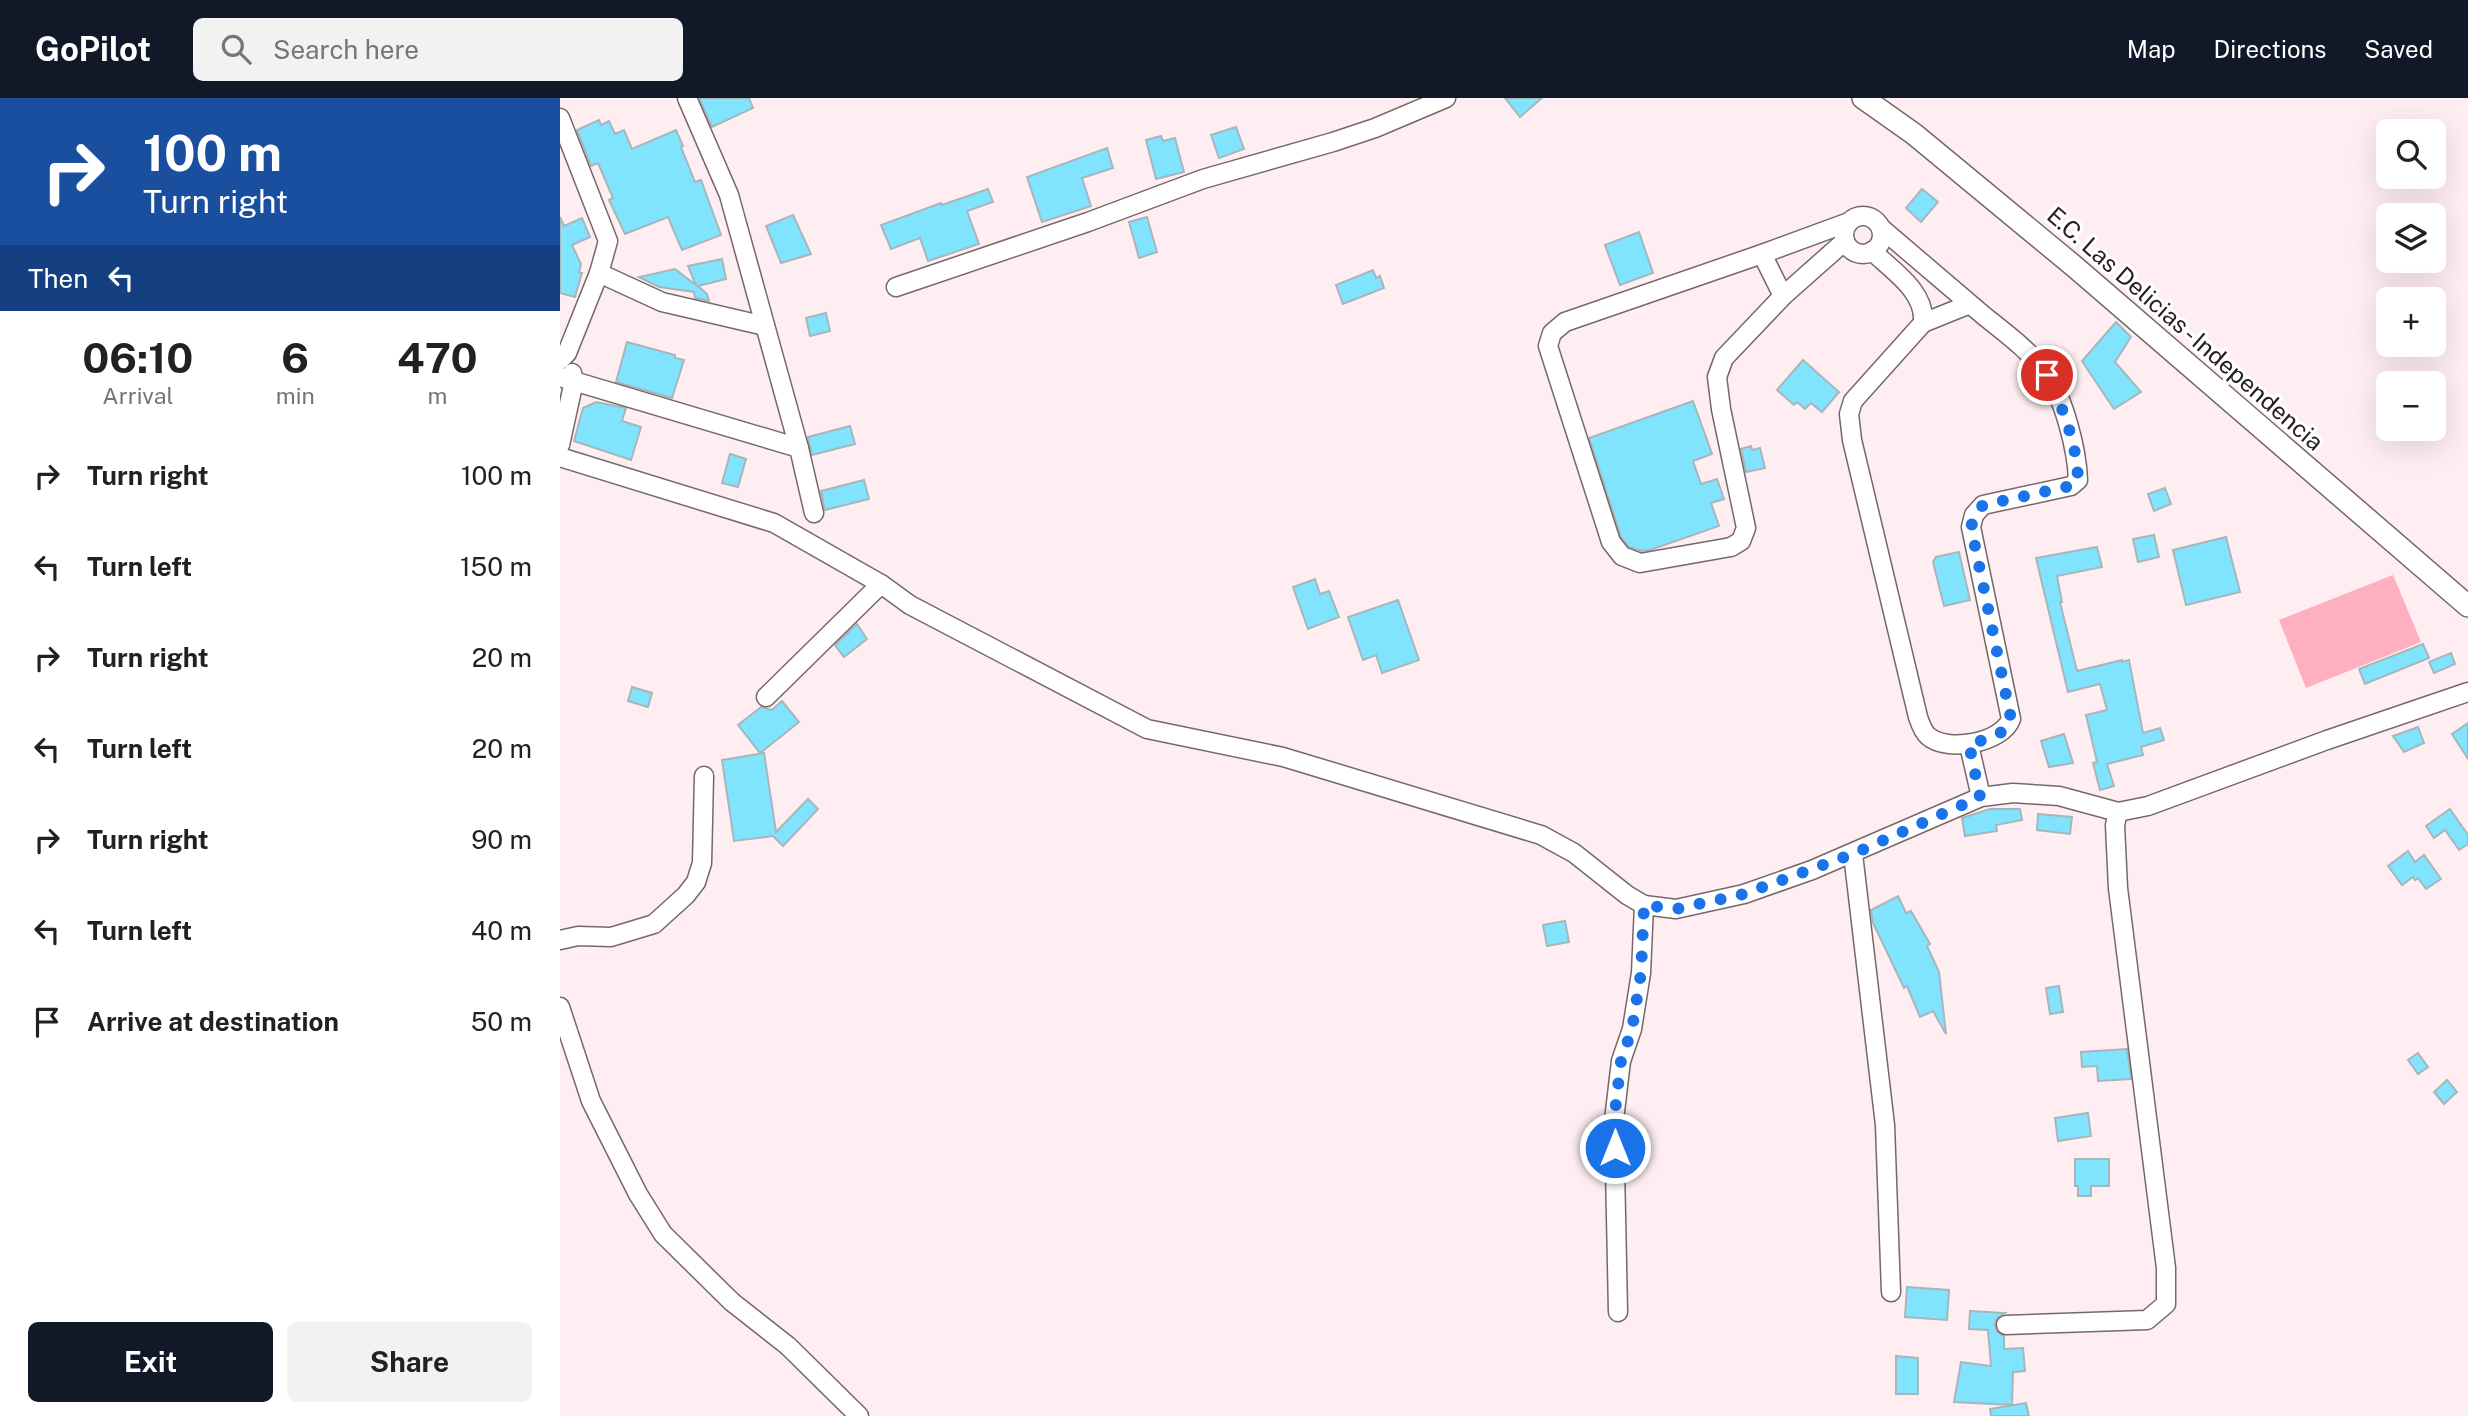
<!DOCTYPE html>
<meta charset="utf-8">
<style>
body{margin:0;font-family:"Public Sans",sans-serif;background:#f2f2f2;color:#202124;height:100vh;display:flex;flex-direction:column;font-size:26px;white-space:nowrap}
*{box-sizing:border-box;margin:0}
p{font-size:23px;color:#757577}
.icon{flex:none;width:38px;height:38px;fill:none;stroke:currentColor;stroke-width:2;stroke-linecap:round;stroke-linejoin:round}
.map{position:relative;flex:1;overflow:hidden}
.sheet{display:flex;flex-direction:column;background:#fff;width:560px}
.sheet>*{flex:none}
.banner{background:#1a4fa0;color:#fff;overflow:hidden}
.buttons{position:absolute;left:1816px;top:21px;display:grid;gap:14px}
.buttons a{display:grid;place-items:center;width:70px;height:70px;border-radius:10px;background:#fff;box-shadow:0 7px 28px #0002;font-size:35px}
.pin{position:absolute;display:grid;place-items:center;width:60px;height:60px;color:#fff;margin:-30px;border:4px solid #fff;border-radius:50%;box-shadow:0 2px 7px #0007}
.me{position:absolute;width:77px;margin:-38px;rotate:0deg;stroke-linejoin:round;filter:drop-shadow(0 0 5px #0008)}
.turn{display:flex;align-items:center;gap:24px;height:147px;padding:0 28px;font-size:32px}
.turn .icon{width:91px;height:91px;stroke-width:2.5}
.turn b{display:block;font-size:49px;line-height:60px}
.then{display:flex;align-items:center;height:66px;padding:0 28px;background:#0003;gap:14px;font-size:26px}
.eta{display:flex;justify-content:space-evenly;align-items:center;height:119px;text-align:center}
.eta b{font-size:42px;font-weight:700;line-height:49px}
.cta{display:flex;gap:14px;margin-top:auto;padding:14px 28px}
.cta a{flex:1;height:80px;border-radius:10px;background:#111827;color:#fff;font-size:28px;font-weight:700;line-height:80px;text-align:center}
.cta a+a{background:#f2f2f2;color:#202124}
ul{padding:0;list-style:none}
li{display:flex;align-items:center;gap:21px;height:91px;padding:0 28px}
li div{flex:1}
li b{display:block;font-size:26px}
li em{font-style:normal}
header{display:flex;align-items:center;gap:42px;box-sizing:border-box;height:98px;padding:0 35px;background:#111827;color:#fff}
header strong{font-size:33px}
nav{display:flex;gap:38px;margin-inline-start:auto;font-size:24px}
.search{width:490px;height:63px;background:#f2f2f2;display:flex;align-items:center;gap:18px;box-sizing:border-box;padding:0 24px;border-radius:10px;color:#757577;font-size:26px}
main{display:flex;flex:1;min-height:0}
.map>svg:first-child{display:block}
.green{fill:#feafc0}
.building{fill:#81e4fe;stroke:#a7b6bb;stroke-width:2}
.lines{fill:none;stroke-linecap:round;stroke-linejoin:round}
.minor-casing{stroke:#76676a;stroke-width:21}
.tertiary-casing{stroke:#76676a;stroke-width:24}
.minor{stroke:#fff;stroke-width:18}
.tertiary{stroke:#fff;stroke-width:21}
.route{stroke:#1a73e8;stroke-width:12;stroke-dasharray:0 21.6}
.labels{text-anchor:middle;stroke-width:6;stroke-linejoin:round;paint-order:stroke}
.street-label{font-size:24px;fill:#262021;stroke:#fff}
</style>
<header>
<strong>GoPilot</strong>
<div class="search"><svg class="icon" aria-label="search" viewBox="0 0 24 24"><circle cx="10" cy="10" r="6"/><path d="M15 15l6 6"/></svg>Search here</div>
<nav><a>Map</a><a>Directions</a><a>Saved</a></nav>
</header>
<main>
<section class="sheet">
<div class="banner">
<div class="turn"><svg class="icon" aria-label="right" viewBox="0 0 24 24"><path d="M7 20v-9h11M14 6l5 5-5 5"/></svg><div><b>100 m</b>Turn right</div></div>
<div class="then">Then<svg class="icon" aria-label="left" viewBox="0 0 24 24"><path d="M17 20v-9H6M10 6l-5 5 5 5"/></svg></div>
</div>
<div class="eta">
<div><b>06:10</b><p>Arrival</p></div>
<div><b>6</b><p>min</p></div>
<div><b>470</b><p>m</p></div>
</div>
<ul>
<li><svg class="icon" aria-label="right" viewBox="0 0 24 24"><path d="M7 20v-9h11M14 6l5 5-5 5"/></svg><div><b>Turn right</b></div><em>100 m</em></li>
<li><svg class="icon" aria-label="left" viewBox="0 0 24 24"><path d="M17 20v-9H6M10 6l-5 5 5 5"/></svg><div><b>Turn left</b></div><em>150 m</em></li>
<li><svg class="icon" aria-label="right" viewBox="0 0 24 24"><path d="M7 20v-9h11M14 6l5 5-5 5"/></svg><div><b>Turn right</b></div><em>20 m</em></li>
<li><svg class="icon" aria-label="left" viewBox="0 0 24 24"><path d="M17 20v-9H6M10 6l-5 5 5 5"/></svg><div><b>Turn left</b></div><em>20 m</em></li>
<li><svg class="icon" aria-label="right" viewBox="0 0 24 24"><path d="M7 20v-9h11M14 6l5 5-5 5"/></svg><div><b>Turn right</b></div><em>90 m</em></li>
<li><svg class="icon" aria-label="left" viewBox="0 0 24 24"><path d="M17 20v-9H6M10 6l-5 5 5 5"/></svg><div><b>Turn left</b></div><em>40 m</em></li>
<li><svg class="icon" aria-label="arrive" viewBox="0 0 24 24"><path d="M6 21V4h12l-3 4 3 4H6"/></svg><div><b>Arrive at destination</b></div><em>50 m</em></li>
</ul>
<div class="cta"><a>Exit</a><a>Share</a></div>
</section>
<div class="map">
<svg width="1908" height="1318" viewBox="0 0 1908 1318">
<rect width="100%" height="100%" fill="#ffeef1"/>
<path class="green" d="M1833,477L1861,544L1746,590L1719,522Z"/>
<g class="building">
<path d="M139,0H189L193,10L152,29Z"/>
<path d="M945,0H982L960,19Z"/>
<path d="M39,22L41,27L49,23L55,36L64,32L72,51L116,32L123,48L121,49L135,84L141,82L161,137L122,152L108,119L65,136L49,102L53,100L38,65L31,68L17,32Z"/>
<path d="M676,29L684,51L659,60L651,37Z"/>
<path d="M601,38L603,43L615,40L624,74L596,81L586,42Z"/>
<path d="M547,50L553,70L522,80L531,108L482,124L467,79Z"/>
<path d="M428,91L433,104L407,113L419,146L368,163L360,140L331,151L321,127L381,105L382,107Z"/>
<path d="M1362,91L1378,104L1361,124L1346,110Z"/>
<path d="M233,117L251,156L221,165L206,128Z"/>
<path d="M0,119L4,128L22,120L30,139L12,147L21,166L19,174L22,175L15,199L0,195Z"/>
<path d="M587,119L597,154L579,160L569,124Z"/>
<path d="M1079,134L1093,175L1060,187L1045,147Z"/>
<path d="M162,161L166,181L138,188L147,196L149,203L135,200L134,194L99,189L79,179L115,171L136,187L128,168Z"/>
<path d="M813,172L816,180L820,178L824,190L783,206L776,187Z"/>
<path d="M266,215L270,233L250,238L246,220Z"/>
<path d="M1556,224L1571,239L1555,264L1581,294L1554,311L1522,263Z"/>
<path d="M67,244L115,257V260L124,262L112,300L56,284Z"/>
<path d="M1243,262L1279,294L1262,314L1251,305L1245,311L1237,304L1234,307L1217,292Z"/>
<path d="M1133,303L1152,356L1133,363L1141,386L1157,381L1164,401L1151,405L1159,428L1090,452L1081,453L1069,449L1061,439L1029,340Z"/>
<path d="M36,304L66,310L62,323L81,329L71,362L14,343L23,310Z"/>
<path d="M290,328L295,346L252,357L248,339Z"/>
<path d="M1191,348L1192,352L1200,350L1205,370L1186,374L1181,351Z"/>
<path d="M170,356L186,361L178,389L162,385Z"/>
<path d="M304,382L309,401L265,412L261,393Z"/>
<path d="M1605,390L1611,406L1594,413L1588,396Z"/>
<path d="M1594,437L1599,459L1578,464L1573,441Z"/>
<path d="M1666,439L1680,494L1626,507L1613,452Z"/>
<path d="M1537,449L1542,469L1497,478L1502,504H1500L1517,573L1562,562V564L1569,562L1583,635L1600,630L1604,642L1581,649L1583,657L1547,666L1554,688L1540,692L1533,665L1537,664L1526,617L1547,612L1540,586L1508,594L1476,460Z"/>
<path d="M1399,454L1410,502L1384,508L1373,464L1376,459Z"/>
<path d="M755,481L760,496L769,493L779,519L748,531L733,489Z"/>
<path d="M838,502L859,562L822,575L816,557L803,562L788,519Z"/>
<path d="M297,526L307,541L284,559L275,547Z"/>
<path d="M1863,546L1869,560L1805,586L1799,571Z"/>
<path d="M1891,555L1895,566L1874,575L1869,564Z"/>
<path d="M72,589L92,595L88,609L68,603Z"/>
<path d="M222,603L239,624L200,655L178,627L201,609L212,612Z"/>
<path d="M1908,625V661L1892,636Z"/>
<path d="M1858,629L1864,645L1844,654L1833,638Z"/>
<path d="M1504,636L1513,665L1489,669L1481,643Z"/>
<path d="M204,655L216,734L248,701L258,711L223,748L213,738L174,743L162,662Z"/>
<path d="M1430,711H1460L1462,722L1436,727L1437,733L1405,738L1402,720Z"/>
<path d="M1890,711L1908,737V746L1899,752L1885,732L1874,740L1866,728Z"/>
<path d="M1478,716L1512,719L1510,736L1477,732Z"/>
<path d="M1848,753L1855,764L1864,757L1881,781L1866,791L1858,780L1855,782L1853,779L1842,787L1828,768Z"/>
<path d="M1338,798L1346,815L1351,813L1370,846L1367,848L1379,874L1386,936L1373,913L1360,919L1347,888L1344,890L1313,825L1311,812Z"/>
<path d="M1005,823L1009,844L987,848L983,827Z"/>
<path d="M1499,888L1503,914L1490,916L1486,890Z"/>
<path d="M1567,951L1571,981L1538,983L1537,968L1522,969L1521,954Z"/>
<path d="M1858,955L1868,969L1858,976L1848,962Z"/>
<path d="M1887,982L1897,994L1884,1006L1874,994Z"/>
<path d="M1528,1015L1531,1038L1498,1043L1495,1020Z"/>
<path d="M1515,1061H1549V1088H1531V1098H1518V1088H1515Z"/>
<path d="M1347,1189L1389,1192L1387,1222L1345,1219Z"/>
<path d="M1410,1213L1445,1215L1436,1221L1435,1227L1437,1234L1444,1238V1251L1463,1250L1465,1273L1453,1274L1452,1307L1394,1304L1401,1264L1431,1268L1428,1232L1409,1231Z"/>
<path d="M1336,1258L1358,1260V1296H1336Z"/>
<path d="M1466,1305L1469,1318H1431L1430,1311Z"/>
</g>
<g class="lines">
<g class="minor-casing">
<g id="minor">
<path d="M127,0L169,97L239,350L254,415"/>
<path d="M0,20L48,143L39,175L7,255L0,262"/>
<circle cx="1303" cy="137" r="19"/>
<path d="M1321,130C1355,159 1389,188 1423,217C1445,235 1469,252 1486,275C1504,300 1517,352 1518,382L1511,388L1423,407L1414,417L1411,429L1451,621C1442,645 1387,655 1368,638C1363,634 1360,625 1358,619L1292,342L1289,316L1293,303L1363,225L1410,206"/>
<path d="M1285,143L1223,198L1164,260L1157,279L1161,311L1186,430L1181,443L1171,449L1080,465L1062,458L1051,444L988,248L992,235L1005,224L1202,156L1289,124"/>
<path d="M1312,153C1333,173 1366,194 1363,225"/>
<path d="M1202,156L1223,198"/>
<path d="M39,175L102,204L205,228"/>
<path d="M336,189L528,124L643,81L773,44L815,30L886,0"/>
<path d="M0,279L239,350"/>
<path d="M0,347L14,283L12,275"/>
<path d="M0,359L214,425L321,486L350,507L587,631L723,659L981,737L1014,755L1067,797L1084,807L1116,811L1184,796L1252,772L1421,699L1453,695L1499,698L1558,714L1588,708L1767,642L1908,594"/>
<path d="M206,599L321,486"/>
<path d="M1409,647L1421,699"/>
<path d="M1293,756L1325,1027L1331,1194"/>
<path d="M0,842L18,838L51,839L94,826L126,797L136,784L142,765L144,678"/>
<path d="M0,909L31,1003L78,1096L103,1136L172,1204L228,1248L299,1318"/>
<path d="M1058,1214L1054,1022L1061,963L1072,931L1081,875L1084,807"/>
<path d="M1446,1227L1587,1222L1606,1206V1170L1558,790L1555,727L1558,714"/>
</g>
</g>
<g class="tertiary-casing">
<path id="tertiary" d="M1303,0L1354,36L1515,169L1908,508"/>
</g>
<use href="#minor" class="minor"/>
<use href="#tertiary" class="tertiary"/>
</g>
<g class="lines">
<path class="route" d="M1055,1050L1054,1022L1061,963L1072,931L1081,875L1084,807L1116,811L1184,796L1293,756L1420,699L1409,646C1425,641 1445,639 1451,621L1411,429L1415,417L1423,407L1511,388L1518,382C1517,346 1503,310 1487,277"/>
</g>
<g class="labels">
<g class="street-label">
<text transform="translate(1625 231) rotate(41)" y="8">E.C. Las Delicias - Independencia</text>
</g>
</g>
</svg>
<div class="buttons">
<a><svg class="icon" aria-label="search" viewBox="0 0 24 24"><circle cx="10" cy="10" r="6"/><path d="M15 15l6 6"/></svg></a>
<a><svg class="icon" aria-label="layers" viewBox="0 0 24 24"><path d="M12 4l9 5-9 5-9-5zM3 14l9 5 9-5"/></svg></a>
<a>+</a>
<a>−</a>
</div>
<div class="pin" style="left:1487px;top:277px;background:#d93025"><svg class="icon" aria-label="arrive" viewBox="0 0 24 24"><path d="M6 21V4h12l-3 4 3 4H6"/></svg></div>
<svg class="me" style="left:1055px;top:1050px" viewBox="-20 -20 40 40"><circle r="17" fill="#1a73e8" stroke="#fff" stroke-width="3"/><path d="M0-11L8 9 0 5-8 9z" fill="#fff"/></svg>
</div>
</main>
